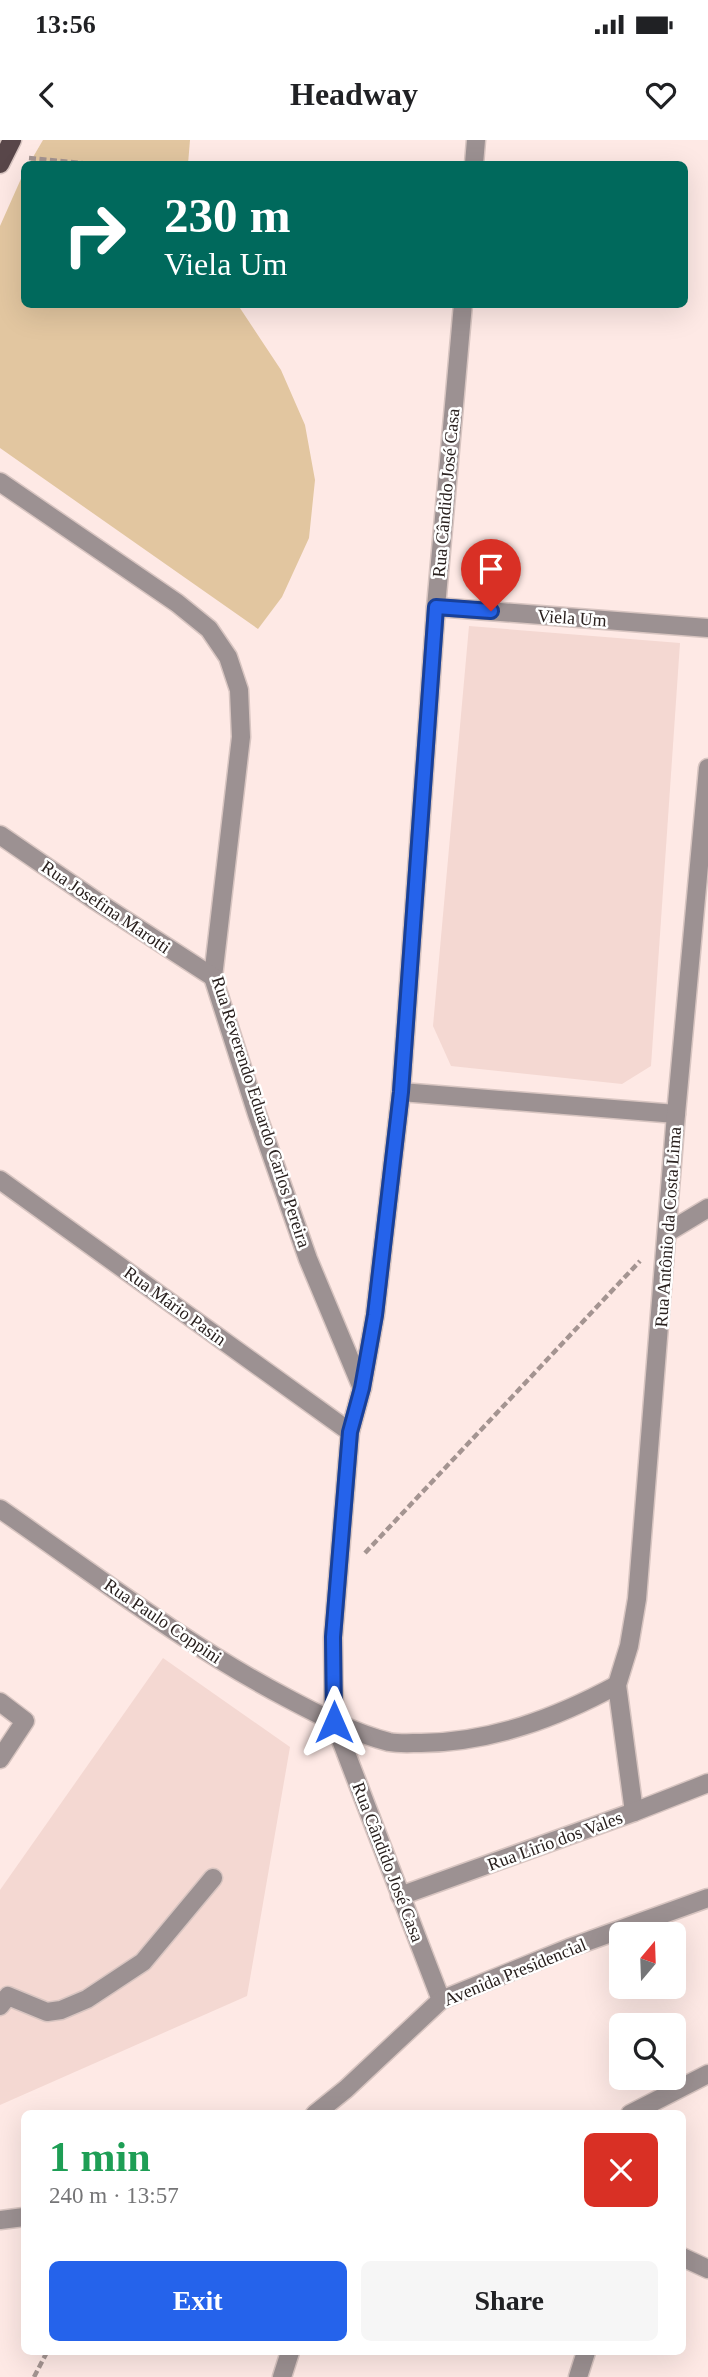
<!DOCTYPE html>
<meta charset="utf-8">
<style>
body{margin:0;font-family:"Times New Roman",serif;background:#f6f6f6;color:#202124;height:100vh;display:flex;flex-direction:column;font-size:26px;white-space:nowrap}
*{box-sizing:border-box;margin:0}
p{font-size:23px;color:#757577}
.icon{flex:none;width:38px;height:38px;fill:none;stroke:currentColor;stroke-width:2;stroke-linecap:round;stroke-linejoin:round}
.map{position:relative;flex:1;overflow:hidden}
.panel{position:absolute;left:21px;top:1970px;width:665px;height:245px;display:flex;flex-direction:column;background:#fff;border-radius:10px;box-shadow:0 7px 28px #0002}
.panel>*{flex:none}
.hud{position:absolute;left:21px;top:21px;width:667px;height:147px;border-radius:10px;box-shadow:0 7px 28px #0002;background:#00695c;color:#fff;overflow:hidden}
.needle{width:46px;rotate:19deg}
.buttons{position:absolute;left:609px;top:1782px;display:grid;gap:14px}
.buttons a{display:grid;place-items:center;width:77px;height:77px;border-radius:10px;background:#fff;box-shadow:0 7px 28px #0002;font-size:35px}
.pin{position:absolute;display:grid;place-items:center;width:60px;height:60px;color:#fff;margin:-72px -30px;border-radius:50% 50% 50% 0;rotate:-45deg;box-shadow:0 0 7px #0007}
.pin .icon{rotate:45deg}
.me{position:absolute;width:77px;margin:-38px;rotate:0deg;stroke-linejoin:round;filter:drop-shadow(0 0 5px #0008)}
.turn{display:flex;align-items:center;gap:24px;height:147px;padding:0 28px;font-size:32px}
.turn .icon{width:91px;height:91px;stroke-width:2.5}
.turn b{display:block;font-size:49px;line-height:60px}
.round{display:grid;place-items:center;flex:none;width:74px;height:74px;border-radius:10px;background:#f6f6f6}
.headline{display:flex;align-items:center;justify-content:space-between;height:119px;padding:0 28px}
h1{font-size:42px;font-weight:800;line-height:52px;color:#1e9e55}
.action{display:flex;gap:14px;margin-top:auto;padding:14px 28px}
.action a{flex:1;height:80px;border-radius:10px;background:#2563eb;color:#fff;font-size:28px;font-weight:800;line-height:80px;text-align:center}
.action a+a{background:#f6f6f6;color:#202124}
.status{display:flex;justify-content:space-between;align-items:center;height:49px;padding:0 35px;background:#fff;direction:ltr}
.status svg{height:19px;fill:currentColor}
header{display:flex;justify-content:space-between;align-items:center;height:91px;padding:0 28px;background:#fff;font-size:32px;font-weight:800}
.map>svg:first-child{display:block}
.built{fill:#f4d8d2}
.green{fill:#e2c6a0}
.lines{fill:none;stroke-linecap:round;stroke-linejoin:round}
.minor-casing{stroke:#d8c5c1;stroke-width:21}
.major-casing{stroke:#d8c5c1;stroke-width:21}
.path{stroke:#a49491;stroke-width:4.5;stroke-dasharray:7 3.5;stroke-linecap:butt}
.minor{stroke:#9c9192;stroke-width:18}
.major{stroke:#584649;stroke-width:18}
.route-casing{stroke:#184099;stroke-width:18}
.route{stroke:#2563eb;stroke-width:12}
.labels{text-anchor:middle;stroke-width:5;stroke-linejoin:round;paint-order:stroke}
.street-label{font-size:18px;fill:#29201e;stroke:#fff}
</style>
<div class="status"><b>13:56</b><svg viewBox="0 0 49 12"><path d="M0 12V9h3v3zM5 12V6h3v6zM10 12V3h3v9zM15 12V0h3v12zM26 1h20v11H26zM47 4h2v5h-2z"/></svg></div>
<header><svg class="icon" aria-label="back" viewBox="0 0 24 24"><path d="M15 5l-7 7 7 7"/></svg>Headway<svg class="icon" aria-label="heart" viewBox="0 0 24 24"><path d="M12 20l-8-8c-3-5 5-10 8-4 3-6 11-1 8 4z"/></svg></header>
<div class="map">
<svg width="708" height="2237" viewBox="0 0 708 2237">
<rect width="100%" height="100%" fill="#fee9e5"/>
<g class="built">
<path d="M469,486L680,503L651,926L622,944L451,926L433,886Z"/>
<path d="M163,1518L290,1607L247,1856L0,1965V1750Z"/>
</g>
<g class="green">
<path d="M43,0H190L188,24H29Z"/>
<path d="M24,32V164L238,165L281,230L305,285L315,340L309,398L282,457L258,489L0,308V86Z"/>
</g>
<g class="lines">
<g class="minor-casing">
<g id="minor">
<path d="M474,24L476,0"/>
<path d="M0,342L177,463L209,489L228,517L239,550L241,597L213,837L257,974L308,1119L362,1248"/>
<path d="M436,467L708,488"/>
<path d="M0,695L96,761L213,837"/>
<path d="M401,952L676,974"/>
<path d="M0,1040L350,1292"/>
<path d="M668,1092L708,1068"/>
<path d="M0,1369C94,1434 186,1505 287,1558C319,1575 354,1593 389,1602C399,1604 411,1603 421,1603C492,1602 556,1578 617,1545"/>
<path d="M0,1562L25,1581L0,1619"/>
<path d="M634,1672L617,1545L629,1506L637,1459L676,974L708,628"/>
<path d="M400,1756L634,1672L708,1643"/>
<path d="M441,1860L334,1582L333,1498L350,1292L362,1248L375,1175L401,952L436,467L463,164"/>
<path d="M0,1866L8,1856L47,1872L61,1870L87,1859L143,1822L213,1738"/>
<path d="M315,1974L346,1949L441,1860L569,1808L708,1758"/>
<path d="M630,1974L708,1934"/>
<path d="M0,2080L24,2077"/>
<path d="M682,2117L708,2129"/>
<path d="M282,2237L290,2212"/>
<path d="M578,2237L586,2212"/>
</g>
</g>
<g class="major-casing">
<path id="major" d="M0,24L12,0"/>
</g>
<g class="path">
<path d="M29,18L91,24"/>
<path d="M365,1413L640,1121"/>
<path d="M34,2237L47,2212"/>
</g>
<use href="#minor" class="minor"/>
<use href="#major" class="major"/>
</g>
<g class="lines">
<g class="route-casing">
<path id="route" d="M334,1582L333,1497L350,1292L362,1248L375,1175L401,952L436,467L491,471"/>
</g>
<use href="#route" class="route"/>
</g>
<g class="labels">
<g class="street-label">
<text transform="translate(446 353) rotate(-85)" y="6">Rua Cândido José Casa</text>
<text transform="translate(572 478) rotate(4)" y="6">Viela Um</text>
<text transform="translate(106 767) rotate(34)" y="6">Rua Josefina Marotti</text>
<text transform="translate(261 972) rotate(72)" y="6">Rua Reverendo Eduardo Carlos Pereira</text>
<text transform="translate(668 1087) rotate(-86)" y="6">Rua Antônio da Costa Lima</text>
<text transform="translate(175 1166) rotate(36)" y="6">Rua Mário Pasin</text>
<text transform="translate(163 1481) rotate(34)" y="6">Rua Paulo Coppini</text>
<text transform="translate(555 1701) rotate(-20)" y="6">Rua Lirio dos Vales</text>
<text transform="translate(388 1722) rotate(69)" y="6">Rua Cândido José Casa</text>
<text transform="translate(515 1832) rotate(-22)" y="6">Avenida Presidencial</text>
</g>
</g>
</svg>
<div class="buttons">
<a><svg class="needle" viewBox="-14 -14 28 28"><path d="M0-13l5 13h-10z" fill="#e53935"/><path d="M0 13l5-13h-10z" fill="#757577"/></svg></a>
<a><svg class="icon" aria-label="search" viewBox="0 0 24 24"><circle cx="10" cy="10" r="6"/><path d="M15 15l6 6"/></svg></a>
</div>
<div class="pin" style="left:491px;top:471px;background:#d93025"><svg class="icon" aria-label="arrive" viewBox="0 0 24 24"><path d="M6 21V4h12l-3 4 3 4H6"/></svg></div>
<svg class="me" style="left:334px;top:1582px" viewBox="-20 -20 40 40"><path d="M0-17L14 15 0 8-14 15z" fill="#2563eb" stroke="#fff" stroke-width="4"/></svg>
<div class="hud">
<div class="turn"><svg class="icon" aria-label="right" viewBox="0 0 24 24"><path d="M7 20v-9h11M14 6l5 5-5 5"/></svg><div><b>230 m</b>Viela Um</div></div>
</div>
<section class="panel">
<div class="headline"><div><h1>1 min</h1><p>240 m · 13:57</p></div><a class="round" style="background:#d93025;color:#fff"><svg class="icon" aria-label="close" viewBox="0 0 24 24"><path d="M6 6l12 12M18 6L6 18"/></svg></a></div>
<div class="action"><a>Exit</a><a>Share</a></div>
</section>
</div>
